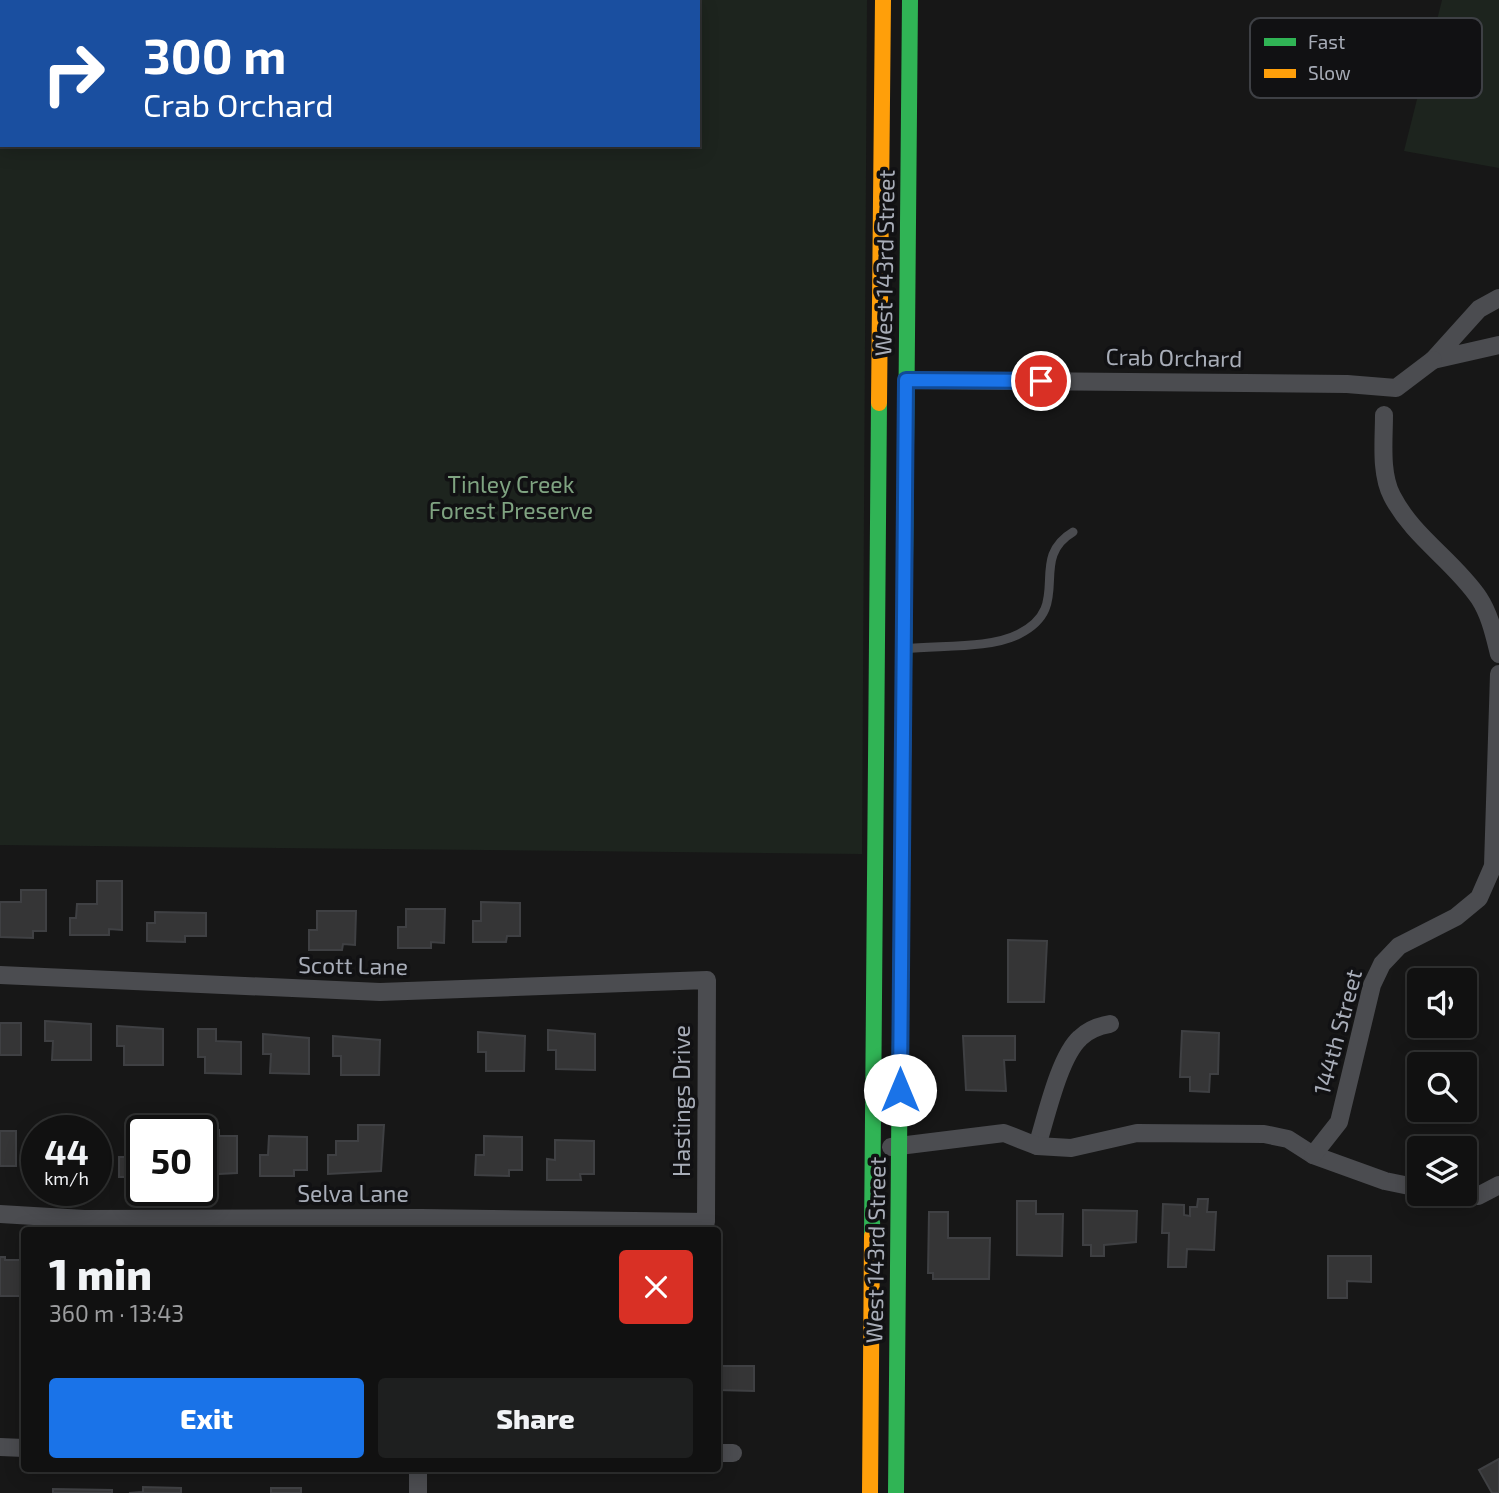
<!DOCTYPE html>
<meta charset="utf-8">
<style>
body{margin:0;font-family:"Exo 2",sans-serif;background:#1e1f1f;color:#f1f3f6;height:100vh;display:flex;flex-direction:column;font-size:26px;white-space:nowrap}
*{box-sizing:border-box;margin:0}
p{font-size:23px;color:#9c9d9f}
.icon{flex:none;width:38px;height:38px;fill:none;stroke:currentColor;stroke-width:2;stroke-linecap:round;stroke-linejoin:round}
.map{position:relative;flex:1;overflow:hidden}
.details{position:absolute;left:21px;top:1227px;width:700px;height:245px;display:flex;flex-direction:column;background:#111;border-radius:7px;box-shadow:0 4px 18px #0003,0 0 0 2px #303131}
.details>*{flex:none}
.hud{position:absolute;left:0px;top:0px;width:700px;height:147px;box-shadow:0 4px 18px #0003,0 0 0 2px #303131;background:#1a4fa0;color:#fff;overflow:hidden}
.tools{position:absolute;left:1407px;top:968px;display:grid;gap:14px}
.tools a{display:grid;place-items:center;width:70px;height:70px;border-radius:7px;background:#111;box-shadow:0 4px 18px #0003,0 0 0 2px #303131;font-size:35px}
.speed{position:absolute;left:21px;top:1115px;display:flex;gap:14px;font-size:35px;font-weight:700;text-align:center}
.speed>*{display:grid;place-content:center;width:91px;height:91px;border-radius:50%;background:#111;box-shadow:0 4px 18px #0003,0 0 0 2px #303131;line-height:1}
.speed small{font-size:18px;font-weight:400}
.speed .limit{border:4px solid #111;border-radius:10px;background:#fff;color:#111}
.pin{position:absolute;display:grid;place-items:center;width:60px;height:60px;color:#fff;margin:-30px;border:4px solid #fff;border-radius:50%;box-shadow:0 2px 7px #0007}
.me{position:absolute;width:77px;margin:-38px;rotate:0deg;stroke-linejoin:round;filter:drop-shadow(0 0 5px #0008)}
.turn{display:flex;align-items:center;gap:24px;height:147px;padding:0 28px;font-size:32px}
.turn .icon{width:91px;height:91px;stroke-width:2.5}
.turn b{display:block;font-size:49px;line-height:60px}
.round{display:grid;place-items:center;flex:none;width:74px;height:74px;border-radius:7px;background:#1e1f1f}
.overview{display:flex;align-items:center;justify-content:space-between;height:119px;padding:0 28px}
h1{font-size:42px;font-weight:800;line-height:52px}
.button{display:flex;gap:14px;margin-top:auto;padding:14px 28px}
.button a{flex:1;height:80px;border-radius:7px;background:#1a73e8;color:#fff;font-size:28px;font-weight:800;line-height:80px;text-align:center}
.button a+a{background:#1e1f1f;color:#f1f3f6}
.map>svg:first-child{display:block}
.green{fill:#1d241e;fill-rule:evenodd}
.building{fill:#353536;stroke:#3f4043;stroke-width:2}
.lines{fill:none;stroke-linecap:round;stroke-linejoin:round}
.lane{stroke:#4b4c50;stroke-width:9}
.street{stroke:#4b4c50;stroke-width:18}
.fast{stroke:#30b455;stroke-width:16}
.slow{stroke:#ff9f0a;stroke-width:16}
.route-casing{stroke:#114b97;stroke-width:18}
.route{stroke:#1a73e8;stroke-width:12}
.labels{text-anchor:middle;stroke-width:7;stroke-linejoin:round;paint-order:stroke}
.street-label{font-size:23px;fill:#a8adb8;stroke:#111113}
.park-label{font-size:23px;fill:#7fa381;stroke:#111113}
.key{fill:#111113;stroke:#3e4045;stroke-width:2}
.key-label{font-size:19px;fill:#a8adb8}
</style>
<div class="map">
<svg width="1499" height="1493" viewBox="0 0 1499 1493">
<rect width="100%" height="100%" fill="#171717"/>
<g class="green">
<path d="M0,0H867L862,854L0,845ZM2,2H698V145H2Z"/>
<path d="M1442,0H1499V168L1404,151Z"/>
</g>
<g class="building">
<path d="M97,881H122V930L109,929V935H70V918H76L77,904H97Z"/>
<path d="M21,890H46V931H33V938L0,937V902H21Z"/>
<path d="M481,902L520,903V936H507L506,942H473V921H481Z"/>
<path d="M406,909H445L444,943L431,942V948H398V927H406Z"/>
<path d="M317,911H356L355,945L343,944L342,950H309V930H317Z"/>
<path d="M155,912L206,913V936H185V942L147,941V923H155Z"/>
<path d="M1008,940L1047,941L1044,1002H1008Z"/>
<path d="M45,1021L91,1024V1060H52L53,1041H45Z"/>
<rect x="0" y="1023" width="21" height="32"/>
<path d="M117,1026L163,1029V1065H124V1046H117Z"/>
<path d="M198,1029H216V1041L241,1042V1074L205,1073V1057H198Z"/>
<path d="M548,1030L595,1034V1070L556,1069V1050H548Z"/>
<path d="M1182,1031L1219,1033L1218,1074H1210L1209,1092L1190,1091V1077H1180Z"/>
<path d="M478,1032L525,1036L524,1071H486V1052H478Z"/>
<path d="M263,1034L309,1038V1074L270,1073L271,1054H263Z"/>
<path d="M333,1036L380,1040L379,1075H341V1056H333Z"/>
<path d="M963,1036H1015V1060H1004L1006,1091L966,1090Z"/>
<path d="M358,1125H384L381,1171L328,1174V1155H336V1141H358Z"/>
<path d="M195,1130H219V1136H237V1173L201,1175V1130Z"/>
<rect x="0" y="1131" width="16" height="35"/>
<path d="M269,1136L307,1137V1170H294V1176H260V1155H268Z"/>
<path d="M484,1136L522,1137V1170H509V1176L475,1175L476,1155H484Z"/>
<path d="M127,1138H142V1177H119V1157H127Z"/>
<path d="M555,1140L594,1141V1174H580L581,1180H547V1159L555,1160Z"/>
<path d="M1198,1199H1208L1207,1212H1216L1214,1250L1187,1249L1186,1267H1168L1169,1233H1162L1163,1204L1184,1205V1215L1190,1216V1207H1197Z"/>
<path d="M1017,1201H1036V1214H1063L1062,1256L1017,1255Z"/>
<path d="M1083,1210L1137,1211L1136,1242L1104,1245V1256H1091V1245H1083Z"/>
<path d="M929,1212H948V1238H990L989,1279H933V1273H928Z"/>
<path d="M1328,1256H1371V1282L1347,1281V1298H1328Z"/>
<path d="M0,1257H5V1260H24V1296H0Z"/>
<path d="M718,1366H754V1391L718,1390Z"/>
<path d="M1499,1459V1493H1492L1479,1470Z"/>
<path d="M143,1487L181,1488V1493H129L143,1492Z"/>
<rect x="271" y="1488" width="30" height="5"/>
<path d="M53,1489L112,1490V1493H53Z"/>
</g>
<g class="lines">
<path class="lane" d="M905,649C939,645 990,649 1019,634C1075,606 1026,560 1073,532"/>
<g class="street">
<path d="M1499,298L1479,309L1433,360L1499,345"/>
<path d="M906,380L1347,384L1396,388L1433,360"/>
<path d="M1384,415C1384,440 1380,473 1392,496C1413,537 1454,561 1479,598C1490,615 1494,634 1499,654"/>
<path d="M0,975L380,992L707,980L706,1222L421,1218L84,1219L0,1214"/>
<path d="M1037,1146C1046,1118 1059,1057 1080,1038C1088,1030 1099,1026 1110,1024"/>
<path d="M891,1147L1004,1133L1037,1146L1071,1148L1137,1133L1264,1134L1288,1139L1313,1155L1385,1181L1419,1188"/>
<path d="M1313,1155L1339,1122L1372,985L1382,964L1399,946L1456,917L1479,898L1493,866L1499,674"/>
<path d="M1454,1194L1478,1196L1499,1185"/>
<path d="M0,1447L24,1448"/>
<path d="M718,1453H733"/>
<path d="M418,1493V1468"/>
</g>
<g class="fast">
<path d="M904,671L910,0"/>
<path d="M872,1236L879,403"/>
<path d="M896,1493L900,1038"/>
</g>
<g class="slow">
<path d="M879,403L883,0"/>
<path d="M900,1038L904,671"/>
<path d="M870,1493L872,1236"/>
</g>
</g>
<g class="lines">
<g class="route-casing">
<path id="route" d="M900,1090L906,380L1041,381"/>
</g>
<use href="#route" class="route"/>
</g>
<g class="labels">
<g class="street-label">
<text transform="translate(885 263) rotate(-89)" y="8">West 143rd Street</text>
<text transform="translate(1174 358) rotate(1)" y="8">Crab Orchard</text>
<text transform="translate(353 966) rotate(1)" y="8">Scott Lane</text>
<text transform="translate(1338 1032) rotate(-75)" y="8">144th Street</text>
<text transform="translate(682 1101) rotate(-90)" y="8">Hastings Drive</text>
<text x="353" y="1202">Selva Lane</text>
<text transform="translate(876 1250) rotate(-89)" y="8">West 143rd Street</text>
</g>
<g class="park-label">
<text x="511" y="493">Tinley Creek<tspan x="511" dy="26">Forest Preserve</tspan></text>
</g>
</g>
<rect x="1250" y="18" width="232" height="80" rx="10" class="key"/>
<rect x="1264" y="38" width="32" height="8" fill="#30b455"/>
<rect x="1264" y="69" width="32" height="9" fill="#ff9f0a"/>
<g class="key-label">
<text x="1308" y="49">Fast</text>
<text x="1308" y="80">Slow</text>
</g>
</svg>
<div class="tools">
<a><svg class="icon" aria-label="sound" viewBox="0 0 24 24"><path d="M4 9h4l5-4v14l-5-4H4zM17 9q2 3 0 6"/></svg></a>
<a><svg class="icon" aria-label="search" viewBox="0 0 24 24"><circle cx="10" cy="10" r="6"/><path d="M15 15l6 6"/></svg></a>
<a><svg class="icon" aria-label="layers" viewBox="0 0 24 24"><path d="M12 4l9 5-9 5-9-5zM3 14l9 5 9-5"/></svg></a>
</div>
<div class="speed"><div>44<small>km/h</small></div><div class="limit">50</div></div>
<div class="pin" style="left:1041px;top:381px;background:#d93025"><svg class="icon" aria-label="arrive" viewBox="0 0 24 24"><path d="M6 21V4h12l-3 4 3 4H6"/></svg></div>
<svg class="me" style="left:900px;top:1090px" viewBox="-20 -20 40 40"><circle r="19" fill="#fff"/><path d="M0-13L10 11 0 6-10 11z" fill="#1a73e8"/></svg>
<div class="hud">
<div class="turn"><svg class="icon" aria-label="right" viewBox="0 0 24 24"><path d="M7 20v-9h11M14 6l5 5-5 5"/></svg><div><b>300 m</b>Crab Orchard</div></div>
</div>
<section class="details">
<div class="overview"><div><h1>1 min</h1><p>360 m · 13:43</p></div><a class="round" style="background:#d93025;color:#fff"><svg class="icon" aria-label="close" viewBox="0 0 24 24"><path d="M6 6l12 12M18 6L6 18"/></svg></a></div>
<div class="button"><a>Exit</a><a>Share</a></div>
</section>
</div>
